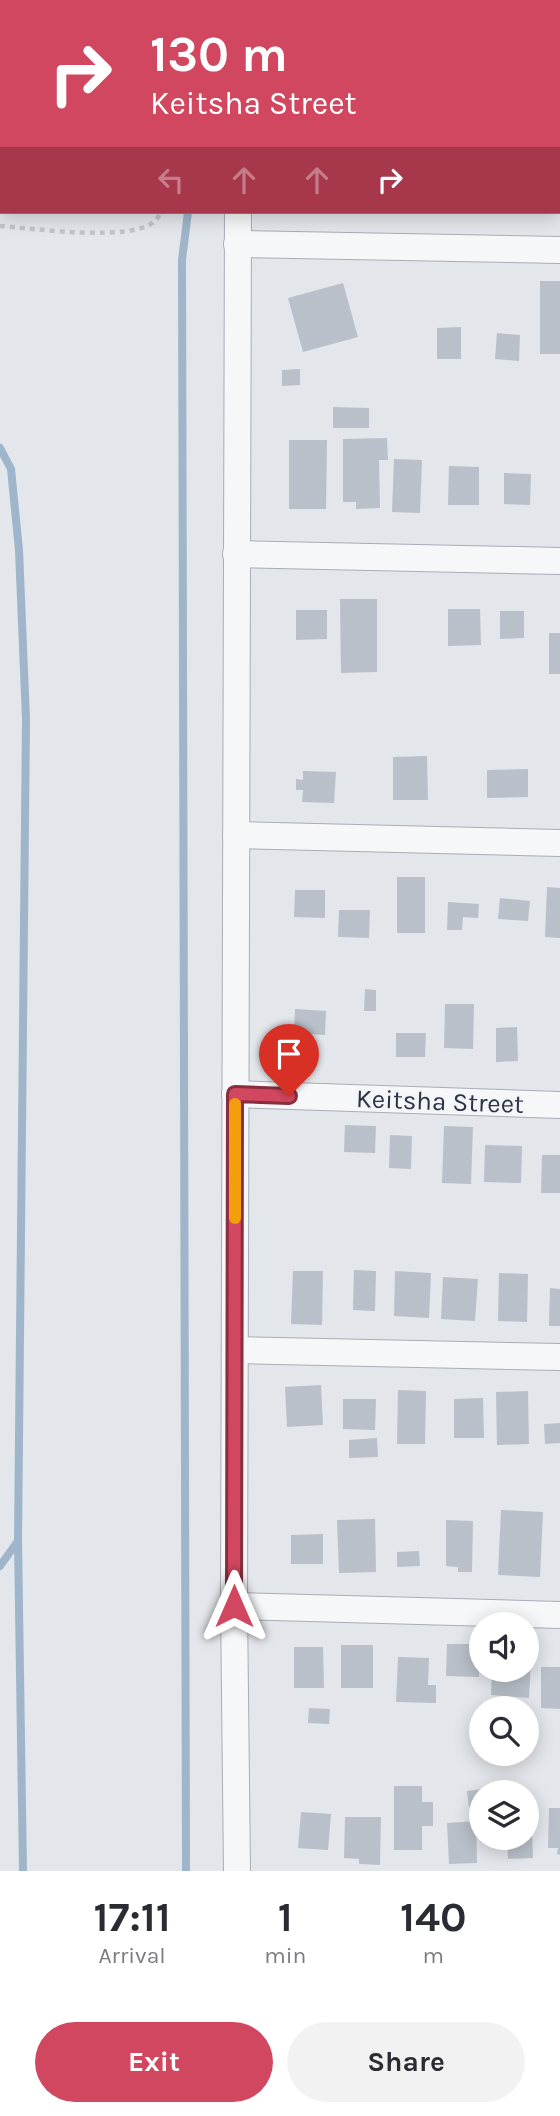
<!DOCTYPE html>
<style>
body{margin:0;font-family:Karla,sans-serif;background:#f2f2f3;color:#2b2b33;height:100vh;display:flex;flex-direction:column;font-size:26px;white-space:nowrap}
*{box-sizing:border-box;margin:0}
p{font-size:23px;color:#7c7c81}
.icon{flex:none;width:38px;height:38px;fill:none;stroke:currentColor;stroke-width:2;stroke-linecap:round;stroke-linejoin:round}
.map{position:relative;height:1871px;overflow:hidden}
.panel{display:flex;flex-direction:column;background:#fff;flex:1}
.panel>*{flex:none}
.top-card{position:absolute;left:0px;top:0px;width:560px;height:214px;box-shadow:0 4px 18px #0003;background:#d1475f;color:#fff;overflow:hidden}
.fabs{position:absolute;left:469px;top:1612px;display:grid;gap:14px}
.fabs a{display:grid;place-items:center;width:70px;height:70px;border-radius:50%;background:#fff;box-shadow:0 4px 18px #0003;font-size:35px}
.pin{position:absolute;display:grid;place-items:center;width:60px;height:60px;color:#fff;margin:-72px -30px;border-radius:50% 50% 50% 0;rotate:-45deg;box-shadow:0 0 7px #0007}
.pin .icon{rotate:45deg}
.me{position:absolute;width:77px;margin:-38px;rotate:0deg;stroke-linejoin:round;filter:drop-shadow(0 0 5px #0008)}
.turn{display:flex;align-items:center;gap:24px;height:147px;padding:0 35px;font-size:32px}
.turn .icon{width:91px;height:91px;stroke-width:2.5}
.turn b{display:block;font-size:49px;line-height:60px}
.lanes{display:flex;align-items:center;height:66px;padding:0 35px;background:#0003;justify-content:center;gap:35px;direction:ltr}
.lanes .off{opacity:.35}
.eta{display:flex;justify-content:space-evenly;align-items:center;height:119px;text-align:center}
.eta b{font-size:42px;font-weight:700;line-height:49px}
.primary-button{display:flex;gap:14px;margin-top:auto;padding:14px 35px}
.primary-button a{flex:1;height:80px;border-radius:42px;background:#d1475f;color:#fff;font-size:28px;font-weight:700;line-height:80px;text-align:center}
.primary-button a+a{background:#f2f2f3;color:#2b2b33}
.map>svg:first-child{display:block}
.lines{fill:none;stroke-linecap:round;stroke-linejoin:round}
.stream{stroke:#9eb5cb;stroke-width:8}
.building{fill:#bac0c9}
.street-casing{stroke:#a8adb6;stroke-width:28}
.path{stroke:#c1c4ca;stroke-width:4.5;stroke-dasharray:5 5;stroke-linecap:butt}
.street{stroke:#f6f7f9;stroke-width:26}
.route-casing{stroke:#882e3e;stroke-width:18}
.route{stroke:#d1475f;stroke-width:12}
.slow{stroke:#f59e0b;stroke-width:12}
.labels{text-anchor:middle;stroke-width:5;stroke-linejoin:round;paint-order:stroke}
.street-label{font-size:26px;fill:#2a3444;stroke:#f3f5f8}
</style>
<div class="map">
<svg width="560" height="1871" viewBox="0 0 560 1871">
<rect width="100%" height="100%" fill="#e3e6eb"/>
<g class="lines">
<g class="stream">
<path d="M190,2V0"/>
<path d="M0,189H2"/>
<path d="M0,448L11,469L19,550L26,719L18,1541L23,1871"/>
<path d="M0,1566L18,1541"/>
<path d="M186,1871L182,260L188,212"/>
</g>
</g>
<g class="building">
<rect x="540" y="281" width="20" height="73"/>
<path d="M343,283L358,337L303,352L288,298Z"/>
<path d="M461,327V359H437V328Z"/>
<path d="M497,333L520,335L519,361L495,359Z"/>
<path d="M300,369V385L282,386V370Z"/>
<path d="M333,407L369,408V428H333Z"/>
<path d="M387,438L388,460H379L380,508L356,509V502H343V439Z"/>
<path d="M289,440H327L326,509H289Z"/>
<path d="M394,459L422,460L420,513L392,512Z"/>
<path d="M449,466L479,467V505H448Z"/>
<path d="M504,473L531,474L530,505L504,504Z"/>
<path d="M340,599H377V672L341,673Z"/>
<path d="M448,609H480L481,645L448,646Z"/>
<path d="M296,610H327V639L296,640Z"/>
<path d="M500,611H524V638L500,639Z"/>
<rect x="549" y="633" width="11" height="41"/>
<path d="M427,756L428,800H393V757Z"/>
<path d="M528,769V797L487,798V770Z"/>
<path d="M303,771L336,772L334,803L302,802L303,790H296V779L303,780Z"/>
<rect x="397" y="877" width="28" height="56"/>
<path d="M547,887L560,888V938L545,937Z"/>
<path d="M295,890H325V918L294,917Z"/>
<path d="M500,898L530,901L528,921L498,919Z"/>
<path d="M448,902L479,904L478,918L463,917L462,930H447Z"/>
<path d="M339,910H370L369,938L338,937Z"/>
<path d="M365,989L376,990V1011H364Z"/>
<path d="M445,1004H474L473,1049L444,1048Z"/>
<path d="M295,1009L326,1011L325,1035L294,1033Z"/>
<path d="M517,1027L518,1061L496,1062V1028Z"/>
<path d="M396,1033H426L425,1057H396Z"/>
<path d="M345,1125L376,1126L375,1153L344,1152Z"/>
<path d="M444,1126L473,1127L471,1184L442,1183Z"/>
<path d="M390,1135L412,1136L411,1169L389,1168Z"/>
<path d="M485,1145L522,1146L521,1183L484,1182Z"/>
<path d="M542,1155H560V1193H541Z"/>
<path d="M354,1270L376,1271L375,1311L353,1310Z"/>
<path d="M293,1271H323L322,1325L291,1324Z"/>
<path d="M395,1271L431,1273L429,1318L394,1316Z"/>
<path d="M499,1273L528,1274L527,1322L498,1321Z"/>
<path d="M443,1277L478,1279L475,1321L441,1319Z"/>
<path d="M550,1288L560,1289V1326H549Z"/>
<path d="M321,1385L323,1425L287,1427L285,1387Z"/>
<path d="M398,1390L426,1391L425,1444H397Z"/>
<path d="M528,1391L529,1444L497,1445L496,1392Z"/>
<path d="M483,1398L484,1438H454V1399Z"/>
<path d="M343,1399H376L375,1430L343,1429Z"/>
<path d="M560,1423V1443L545,1444L544,1424Z"/>
<path d="M377,1438L378,1457L349,1458V1440Z"/>
<path d="M501,1510L543,1512L540,1577L498,1575Z"/>
<path d="M375,1519L376,1572L339,1573L337,1520Z"/>
<path d="M446,1520L473,1521L472,1572H458V1567L446,1566Z"/>
<path d="M323,1534V1564H291V1535Z"/>
<path d="M419,1551L420,1566L397,1567V1552Z"/>
<path d="M527,1640H532L529,1698L491,1695L492,1670H527Z"/>
<path d="M447,1644H479V1677L446,1676Z"/>
<rect x="341" y="1645" width="32" height="43"/>
<path d="M294,1647H323L324,1688H294Z"/>
<path d="M398,1657L429,1658L428,1685H436V1703L396,1702Z"/>
<path d="M541,1667H560V1709L541,1708Z"/>
<path d="M309,1708L330,1709L329,1724L308,1723Z"/>
<path d="M394,1786H422V1802H433V1826H422V1850H394Z"/>
<path d="M482,1789L481,1806L469,1807L467,1791Z"/>
<path d="M549,1808H560V1855L557,1854L558,1848H548Z"/>
<path d="M301,1812L331,1814L328,1850L298,1848Z"/>
<path d="M345,1817H381L380,1865L359,1864V1859L344,1858Z"/>
<path d="M476,1821L477,1863L449,1864L447,1823Z"/>
<path d="M527,1831H532L533,1858L508,1859L507,1838H527Z"/>
</g>
<g class="lines">
<g class="street-casing">
<g id="street">
<path d="M111,0V2"/>
<path d="M238,0V2"/>
<path d="M0,155H2"/>
<path d="M237,244L560,250"/>
<path d="M236,554L560,561"/>
<path d="M236,835L560,843"/>
<path d="M235,1094L560,1105"/>
<path d="M235,1350L560,1357"/>
<path d="M234,1606L560,1615"/>
<path d="M237,1871L234,1606L238,212"/>
</g>
</g>
<path class="path" d="M0,226C33,228 131,243 155,221C157,220 160,213 161,212"/>
<use href="#street" class="street"/>
</g>
<g class="lines">
<g class="route-casing">
<path id="route" d="M234,1606L235,1094L289,1096"/>
</g>
<use href="#route" class="route"/>
<path class="slow" d="M235,1218V1104"/>
</g>
<g class="labels">
<g class="street-label">
<text transform="translate(440 1101) rotate(2)" y="9">Keitsha Street</text>
</g>
</g>
</svg>
<div class="fabs">
<a><svg class="icon" aria-label="sound" viewBox="0 0 24 24"><path d="M4 9h4l5-4v14l-5-4H4zM17 9q2 3 0 6"/></svg></a>
<a><svg class="icon" aria-label="search" viewBox="0 0 24 24"><circle cx="10" cy="10" r="6"/><path d="M15 15l6 6"/></svg></a>
<a><svg class="icon" aria-label="layers" viewBox="0 0 24 24"><path d="M12 4l9 5-9 5-9-5zM3 14l9 5 9-5"/></svg></a>
</div>
<div class="pin" style="left:289px;top:1096px;background:#d93025"><svg class="icon" aria-label="arrive" viewBox="0 0 24 24"><path d="M6 21V4h12l-3 4 3 4H6"/></svg></div>
<svg class="me" style="left:234px;top:1606px" viewBox="-20 -20 40 40"><path d="M0-17L14 15 0 8-14 15z" fill="#d1475f" stroke="#fff" stroke-width="4"/></svg>
<div class="top-card">
<div class="turn"><svg class="icon" aria-label="right" viewBox="0 0 24 24"><path d="M7 20v-9h11M14 6l5 5-5 5"/></svg><div><b>130 m</b>Keitsha Street</div></div>
<div class="lanes"><svg class="icon off" aria-label="left" viewBox="0 0 24 24"><path d="M17 20v-9H6M10 6l-5 5 5 5"/></svg><svg class="icon off" aria-label="ahead" viewBox="0 0 24 24"><path d="M12 20V5M6 11l6-6 6 6"/></svg><svg class="icon off" aria-label="ahead" viewBox="0 0 24 24"><path d="M12 20V5M6 11l6-6 6 6"/></svg><svg class="icon" aria-label="right" viewBox="0 0 24 24"><path d="M7 20v-9h11M14 6l5 5-5 5"/></svg></div>
</div>
</div>
<section class="panel">
<div class="eta">
<div><b>17:11</b><p>Arrival</p></div>
<div><b>1</b><p>min</p></div>
<div><b>140</b><p>m</p></div>
</div>
<div class="primary-button"><a>Exit</a><a>Share</a></div>
</section>
